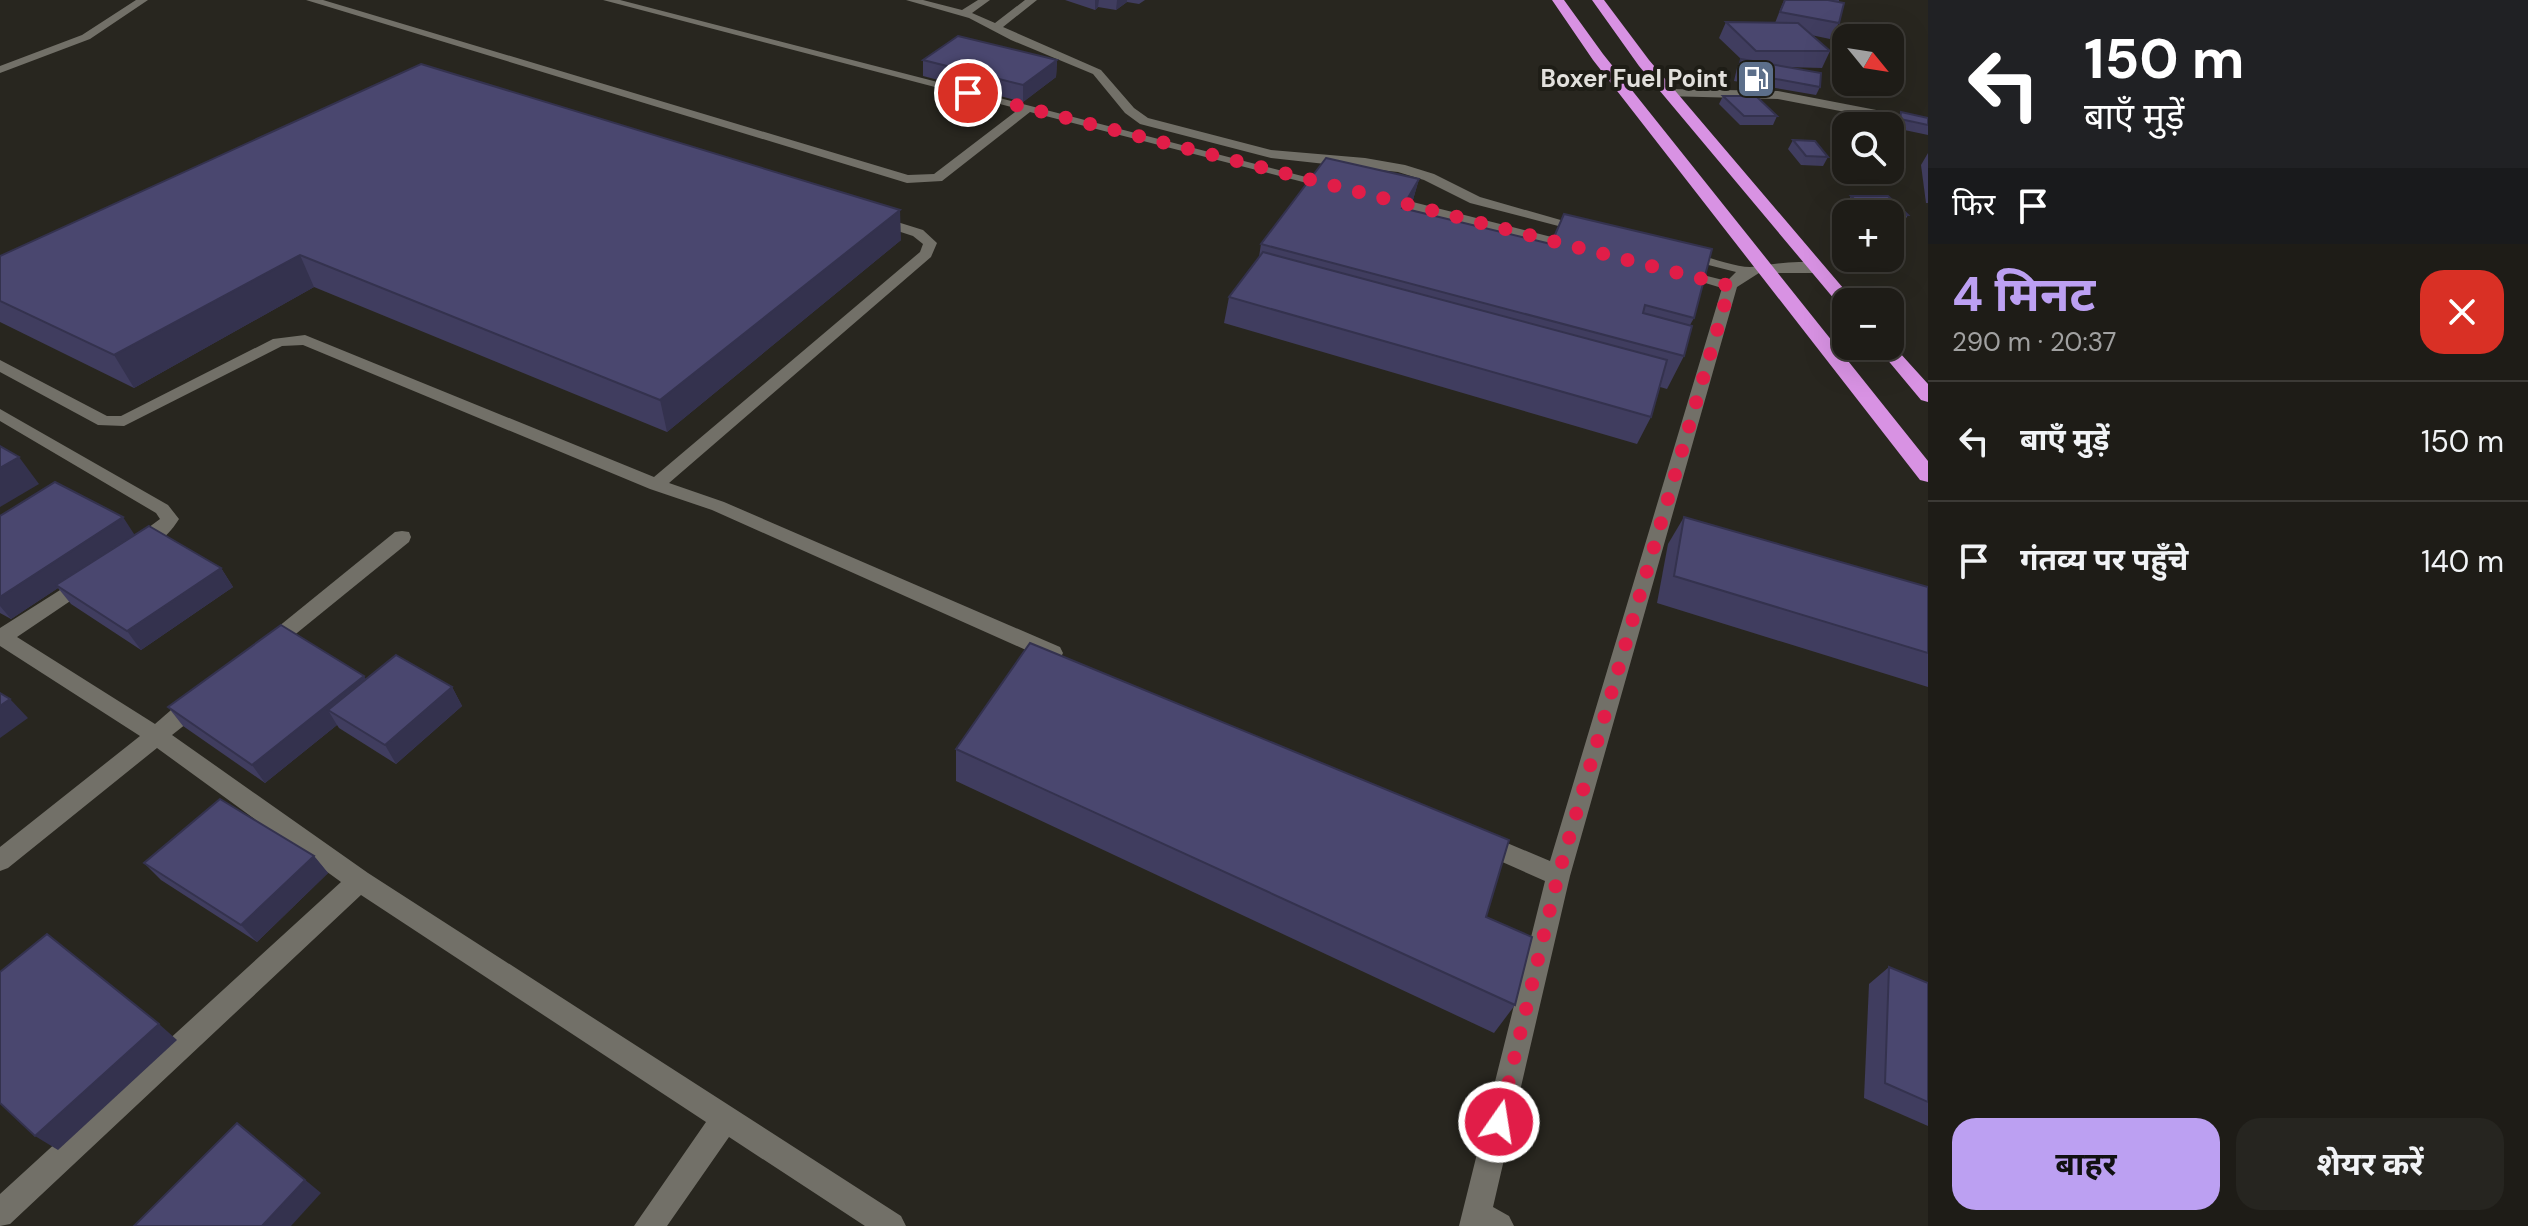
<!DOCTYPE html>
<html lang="hi">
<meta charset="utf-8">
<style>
body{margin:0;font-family:"DM Sans","Noto Sans Devanagari",sans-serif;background:#262520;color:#f1f3f6;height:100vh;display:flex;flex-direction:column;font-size:30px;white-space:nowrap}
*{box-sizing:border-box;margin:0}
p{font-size:26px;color:#a1a1a1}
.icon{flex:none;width:44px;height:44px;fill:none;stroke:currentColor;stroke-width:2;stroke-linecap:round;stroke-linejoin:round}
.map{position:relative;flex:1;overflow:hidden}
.side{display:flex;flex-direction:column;background:#1e1c17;width:600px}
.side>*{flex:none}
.guide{background:#202124;color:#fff;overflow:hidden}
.needle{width:52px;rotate:120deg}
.fabs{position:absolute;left:1832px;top:24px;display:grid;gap:16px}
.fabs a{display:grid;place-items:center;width:72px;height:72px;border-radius:16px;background:#1e1c17;box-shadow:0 8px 32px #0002,0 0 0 2px #3c3a36;font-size:40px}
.pin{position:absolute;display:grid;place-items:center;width:68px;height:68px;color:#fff;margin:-34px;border:4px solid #fff;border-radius:50%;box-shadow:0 2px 8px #0007}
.me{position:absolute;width:88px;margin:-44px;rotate:13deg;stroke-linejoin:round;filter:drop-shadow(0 0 6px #0008)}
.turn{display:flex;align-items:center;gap:28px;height:168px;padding:0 24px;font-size:36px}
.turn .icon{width:104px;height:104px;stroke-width:2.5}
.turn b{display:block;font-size:56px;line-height:68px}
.then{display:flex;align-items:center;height:76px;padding:0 24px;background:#0003;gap:16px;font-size:30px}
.round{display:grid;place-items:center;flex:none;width:84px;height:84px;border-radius:24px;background:#262520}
.summary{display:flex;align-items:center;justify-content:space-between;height:136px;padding:0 24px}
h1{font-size:48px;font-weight:700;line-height:60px;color:#bca0f2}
.button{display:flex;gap:16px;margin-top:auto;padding:16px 24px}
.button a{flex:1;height:92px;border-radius:24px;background:#bca0f2;color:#111;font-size:32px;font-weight:700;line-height:92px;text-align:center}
.button a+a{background:#262520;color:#f1f3f6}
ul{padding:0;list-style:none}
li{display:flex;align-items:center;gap:24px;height:120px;padding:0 24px;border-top:2px solid #3c3a36}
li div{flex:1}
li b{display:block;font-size:30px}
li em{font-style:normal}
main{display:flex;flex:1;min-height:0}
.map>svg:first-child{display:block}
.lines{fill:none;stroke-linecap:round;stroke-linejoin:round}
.lane{fill:#727068;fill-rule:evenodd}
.highway{fill:#d892e3;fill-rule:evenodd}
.wall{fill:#403d5f}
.shaded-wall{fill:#34324e}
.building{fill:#4a476f;stroke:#34324e;stroke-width:2}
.route{stroke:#e11d48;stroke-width:14;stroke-dasharray:0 25.2}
.labels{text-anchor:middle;stroke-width:8;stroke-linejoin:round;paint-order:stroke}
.far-poi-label{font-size:24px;font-weight:bold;fill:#e2e0dc;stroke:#1e1d16;text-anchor:end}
</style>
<main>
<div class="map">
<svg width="1928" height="1226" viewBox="0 0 1928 1226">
<rect width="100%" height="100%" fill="#28261f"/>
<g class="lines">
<g class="lane">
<path d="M136,0H148L90,39L0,73V66L82,35Z"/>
<path d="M306,0H323L908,175L934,174L1019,109L603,0H620L1341,186L1334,190L1030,112L942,181L907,183Z"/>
<path d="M906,0H923L962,10L978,0H990L972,13L995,23L1025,0H1037L1003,27L1101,70L1134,108L1148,118L1271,150L1365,158L1405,165L1434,174L1480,197L1592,229L1585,233L1470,203L1424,180L1398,172L1271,158L1140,124L1125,113L1093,74L1011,40L969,18Z"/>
<path d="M1669,89L1778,91L1928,120V128L1778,99L1665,96L1663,93Z"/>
<path d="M1385,195L1583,245L1585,248L1578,252L1380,202V196Z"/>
<path d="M875,215L923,230L937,243L931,257L669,483L724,502L1060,647L1063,653L1060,659H1046L712,510L650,489L303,345L282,346L124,426L98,425L0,372V360L107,416H121L273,339L305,335L654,477L920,252L923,244L913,236L870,222L868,219Z"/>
<path d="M1682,250C1700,254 1733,267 1750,267C1771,266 1808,255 1825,269L1818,273H1759L1737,287L1570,876L1493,1207L1509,1216L1514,1226H1459L1545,881L1473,849L1469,842L1473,835L1481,832L1550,861L1722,288L1672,273L1679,269L1727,281L1736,272L1677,257V251Z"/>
<path d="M0,409L168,505L179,519C170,534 148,557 129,552L127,547L129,542L160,519L156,513L0,421Z"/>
<path d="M402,531L409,532L411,537L409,542L276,650H262L259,645L262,640L395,532Z"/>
<path d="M87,573L94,575L97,580L94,585L17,637L155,724C169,713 187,691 205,697L208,703L205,709L172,735L368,873L901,1216L906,1226H865L729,1137L667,1226H634L706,1122L361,895L10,1224L0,1226V1194L341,882L157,748L8,868L0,871V847L140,736L0,646V628Z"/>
</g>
<g class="highway">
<path d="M1552,0H1564L1603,54L1928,461V482L1920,480L1593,60Z"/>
<path d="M1592,0H1604L1649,60L1855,302H1846V307L1840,306L1639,66Z"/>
<path d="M1890,342L1928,384V402L1921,400L1876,346H1890Z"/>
</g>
</g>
<g class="wall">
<path d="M1065,0H1145L1139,4L1127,2L1116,10L1098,7L1095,10Z"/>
<path d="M1784,0H1839V23L1830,39L1811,35L1830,51L1822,68L1786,67L1820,87L1816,95L1734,81L1737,68L1741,59L1719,38L1726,22L1775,23Z"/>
<path d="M923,60H1057L1056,77L1023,102L923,76Z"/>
<path d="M1723,96L1777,116L1773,125H1740L1719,104Z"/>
<path d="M1901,112L1928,118V135L1895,128L1896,121Z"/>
<path d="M1793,140L1828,157L1823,166L1801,165L1788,149Z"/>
<path d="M1928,153V203H1926L1921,165Z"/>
<path d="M1419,179L1410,210L1694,318L1690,325L1684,356L1667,389L1660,387L1651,417L1637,444L1224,323L1229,297L1259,257L1261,244Z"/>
<path d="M1851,196L1908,215L1902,225H1890V214H1855L1846,205Z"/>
<path d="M901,240L667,432L314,287L134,388L0,322V256Z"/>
<path d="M0,516L135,535L221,568L233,587L141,650L71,604L58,588L11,619L0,613Z"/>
<path d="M1684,517L1928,587V687L1657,603L1668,544Z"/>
<path d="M366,679L452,687L462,706L396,764L339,728L337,725L265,783L183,726L168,707Z"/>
<path d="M956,749L1486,917L1515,1005L1494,1033L956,781Z"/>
<path d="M314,856L328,873L257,942L161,880L144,863Z"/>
<path d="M1889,967L1928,983V1126L1864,1098L1869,984Z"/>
</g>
<g class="shaded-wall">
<path d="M1095,0H1099L1098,7L1095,10Z"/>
<path d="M1117,0H1127V2L1116,10Z"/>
<path d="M1057,60L1056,77L1023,102V85Z"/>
<path d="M1419,179L1410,210L1402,208Z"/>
<path d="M900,210L901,240L667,432L660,400Z"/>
<path d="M300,255L314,287L134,388L114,355Z"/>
<path d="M19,457L39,484L0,507V468Z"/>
<path d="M123,517L136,537L56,585L58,588L11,619L0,606V597Z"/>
<path d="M221,568L233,587L141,650L127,631Z"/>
<path d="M364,676L375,694L328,710L337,725L265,783L252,765Z"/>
<path d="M452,687L462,706L396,764L385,745Z"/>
<path d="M10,699L28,718L0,738V706Z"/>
<path d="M314,856L328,873L257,942L241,925Z"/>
<path d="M159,1024L177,1040L58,1150L35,1136Z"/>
<path d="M237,1123L321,1193L291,1226H262Z"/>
</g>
<g class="building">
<path d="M1785,0H1828L1844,3L1839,23L1780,12Z"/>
<path d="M1726,22L1798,23L1830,51H1756Z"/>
<path d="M958,36L1057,60L1023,85L923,60Z"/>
<path d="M1741,59L1821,73L1820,87L1738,72Z"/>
<path d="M421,64L900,210L660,400L300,255L114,355L0,301V256Z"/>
<path d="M1723,96H1756L1777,116H1744Z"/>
<path d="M1901,112L1928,118V125L1900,119Z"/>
<path d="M1793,140L1815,141L1828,157L1806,156Z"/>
<path d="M1326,158L1419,179L1402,208L1551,244L1564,214L1712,249L1694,318L1645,305L1643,313L1692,326L1684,356L1261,244Z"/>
<path d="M1851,196H1888L1908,215L1869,214Z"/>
<path d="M1263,252L1667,360L1651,417L1229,297Z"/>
<path d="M0,446L19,457L0,468Z"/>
<path d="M55,482L123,517L0,597V516Z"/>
<path d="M1684,517L1928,587V653L1674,576Z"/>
<path d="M149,526L221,568L127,631L56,585Z"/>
<path d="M281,625L364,676L252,765L168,707Z"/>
<path d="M1030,643L1509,840L1486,917L1532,937L1515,1005L956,749Z"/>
<path d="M396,655L452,687L385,745L328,710Z"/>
<path d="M0,693L10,699L0,706Z"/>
<path d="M220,799L314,856L241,925L144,863Z"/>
<path d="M47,934L159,1024L35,1136L0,1103V972Z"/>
<path d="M1889,967L1928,983V1102L1885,1083Z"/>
<path d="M237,1123L305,1180L262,1226H134Z"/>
</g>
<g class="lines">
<path class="route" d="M968,93L1730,286L1558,876L1499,1122"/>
</g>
<defs>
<g id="fuel-square" transform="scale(2)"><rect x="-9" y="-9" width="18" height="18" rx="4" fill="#5c6f8a" stroke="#1e1d16"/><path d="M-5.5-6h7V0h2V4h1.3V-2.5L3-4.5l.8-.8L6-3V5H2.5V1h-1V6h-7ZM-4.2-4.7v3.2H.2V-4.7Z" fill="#fff"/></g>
</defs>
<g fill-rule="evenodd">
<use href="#fuel-square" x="1756" y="79"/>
</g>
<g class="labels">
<g class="far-poi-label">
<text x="1728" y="87">Boxer Fuel Point</text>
</g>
</g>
</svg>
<div class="fabs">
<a><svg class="needle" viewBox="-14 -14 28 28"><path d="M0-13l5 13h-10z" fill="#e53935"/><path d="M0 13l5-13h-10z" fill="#a1a1a1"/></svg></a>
<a><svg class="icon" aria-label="search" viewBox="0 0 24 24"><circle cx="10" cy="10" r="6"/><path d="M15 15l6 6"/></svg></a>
<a>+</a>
<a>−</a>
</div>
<div class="pin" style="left:968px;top:93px;background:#d93025"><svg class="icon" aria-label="arrive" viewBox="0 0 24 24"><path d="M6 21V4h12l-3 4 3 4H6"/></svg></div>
<svg class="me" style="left:1499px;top:1122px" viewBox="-20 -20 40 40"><circle r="17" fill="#e11d48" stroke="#fff" stroke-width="3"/><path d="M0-11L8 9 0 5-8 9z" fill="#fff"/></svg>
</div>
<section class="side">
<div class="guide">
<div class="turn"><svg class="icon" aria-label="left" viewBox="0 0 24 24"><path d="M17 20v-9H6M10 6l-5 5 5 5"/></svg><div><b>150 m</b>बाएँ मुड़ें</div></div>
<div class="then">फिर<svg class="icon" aria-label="arrive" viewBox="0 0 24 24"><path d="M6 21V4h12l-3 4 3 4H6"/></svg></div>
</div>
<div class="summary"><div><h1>4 मिनट</h1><p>290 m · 20:37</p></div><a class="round" style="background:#d93025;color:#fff"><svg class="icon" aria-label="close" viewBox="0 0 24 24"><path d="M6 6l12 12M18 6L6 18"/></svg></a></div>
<ul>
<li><svg class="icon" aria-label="left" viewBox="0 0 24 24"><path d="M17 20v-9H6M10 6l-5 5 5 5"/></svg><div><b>बाएँ मुड़ें</b></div><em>150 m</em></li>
<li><svg class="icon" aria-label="arrive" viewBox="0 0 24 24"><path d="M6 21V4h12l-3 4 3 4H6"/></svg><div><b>गंतव्य पर पहुँचे</b></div><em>140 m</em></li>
</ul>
<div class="button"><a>बाहर</a><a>शेयर करें</a></div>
</section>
</main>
